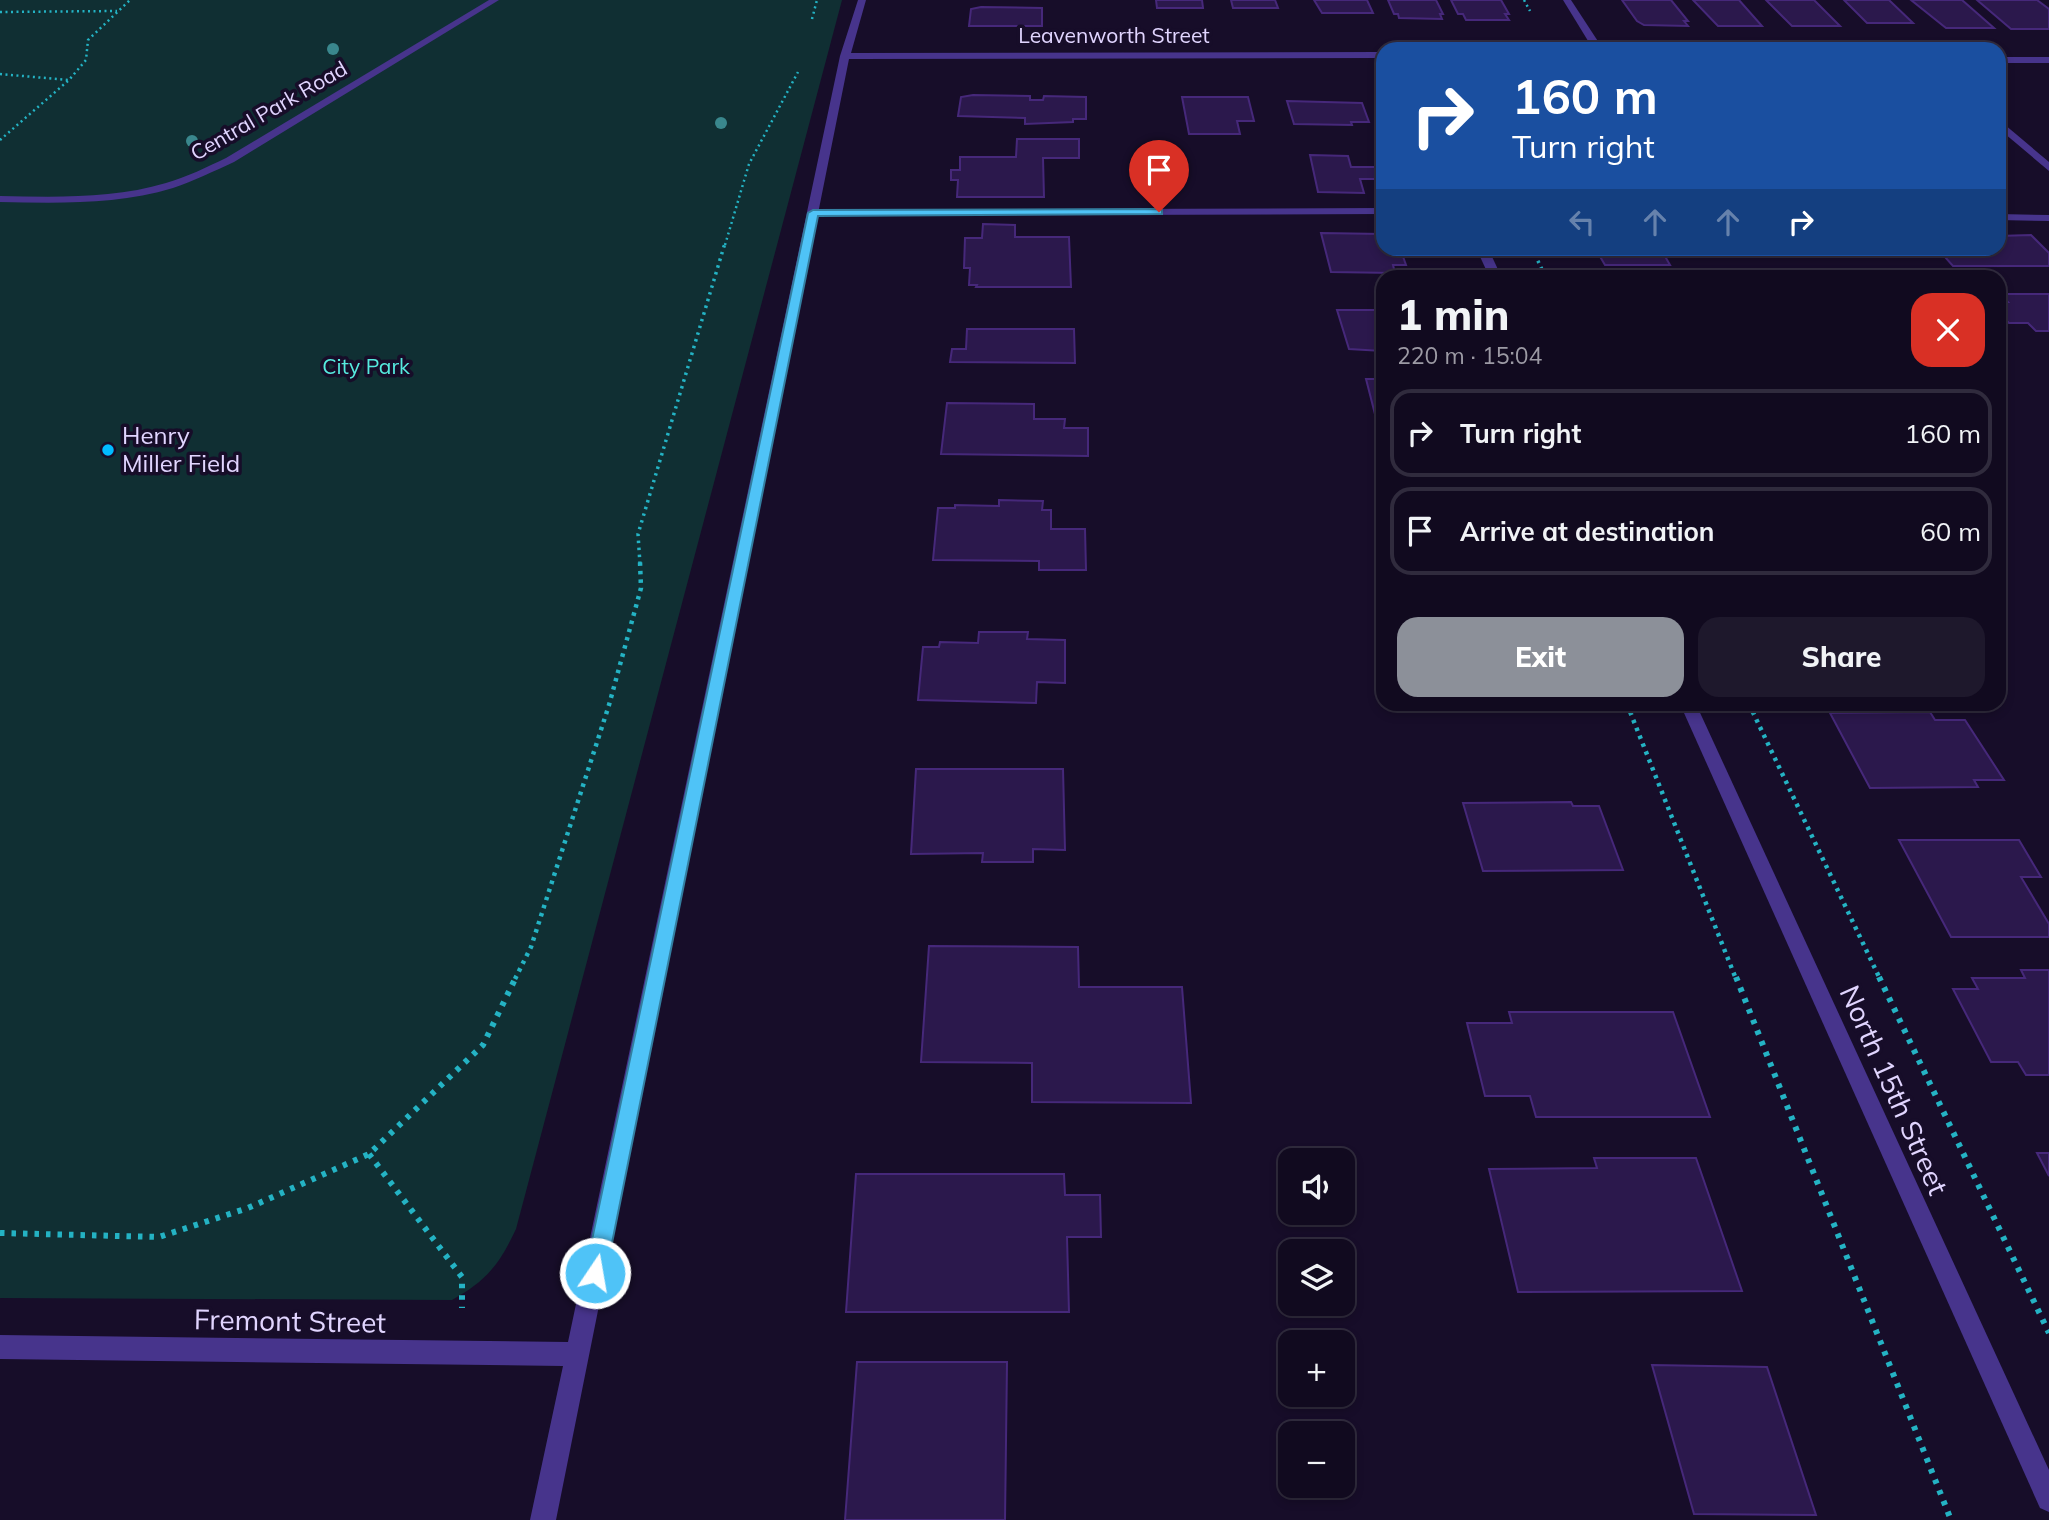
<!DOCTYPE html>
<meta charset="utf-8">
<style>
body{margin:0;font-family:Mulish,sans-serif;background:#1e182c;color:#f1f3f6;height:100vh;display:flex;flex-direction:column;font-size:26px;white-space:nowrap}
*{box-sizing:border-box;margin:0}
p{font-size:23px;color:#9c9aa4}
.icon{flex:none;width:38px;height:38px;fill:none;stroke:currentColor;stroke-width:2;stroke-linecap:round;stroke-linejoin:round}
.map{position:relative;flex:1;overflow:hidden}
.side{position:absolute;left:1376px;top:270px;width:630px;height:441px;display:flex;flex-direction:column;background:#110a1f;border-radius:21px;box-shadow:0 4px 10px #0003,0 0 0 2px #302b3d}
.side>*{flex:none}
.top-card{position:absolute;left:1376px;top:42px;width:630px;height:214px;border-radius:21px;box-shadow:0 4px 10px #0003,0 0 0 2px #302b3d;background:#1a4fa0;color:#fff;overflow:hidden}
.buttons{position:absolute;left:1278px;top:1148px;display:grid;gap:14px}
.buttons a{display:grid;place-items:center;width:77px;height:77px;border-radius:14px;background:#110a1f;box-shadow:0 4px 10px #0003,0 0 0 2px #302b3d;font-size:35px}
.pin{position:absolute;display:grid;place-items:center;width:60px;height:60px;color:#fff;margin:-72px -30px;border-radius:50% 50% 50% 0;rotate:-45deg;box-shadow:0 0 7px #0007}
.pin .icon{rotate:45deg}
.me{position:absolute;width:77px;margin:-38px;rotate:12deg;stroke-linejoin:round;filter:drop-shadow(0 0 5px #0008)}
.turn{display:flex;align-items:center;gap:24px;height:147px;padding:0 21px;font-size:32px}
.turn .icon{width:91px;height:91px;stroke-width:2.5}
.turn b{display:block;font-size:49px;line-height:60px}
.lanes{display:flex;align-items:center;height:66px;padding:0 21px;background:#0003;justify-content:center;gap:35px;direction:ltr}
.lanes .off{opacity:.35}
.round{display:grid;place-items:center;flex:none;width:74px;height:74px;border-radius:21px;background:#1e182c}
.head{display:flex;align-items:center;justify-content:space-between;height:119px;padding:0 21px}
h1{font-size:42px;font-weight:800;line-height:52px}
.primary-button{display:flex;gap:14px;margin-top:auto;padding:14px 21px}
.primary-button a{flex:1;height:80px;border-radius:21px;background:#8c9099;color:#fff;font-size:28px;font-weight:800;line-height:80px;text-align:center}
.primary-button a+a{background:#1e182c;color:#f1f3f6}
ul{padding:0;list-style:none}
li{display:flex;align-items:center;gap:21px;height:88px;margin:0 14px 10px;padding:0 7px;border:4px solid #302b3d;border-radius:21px}
li div{flex:1}
li b{display:block;font-size:26px}
li em{font-style:normal}
.map>svg:first-child{display:block}
.green{fill:#102f33}
.building{fill:#2b184c;stroke:#46287a;stroke-width:2}
.lines{fill:none;stroke-linecap:round;stroke-linejoin:round}
.path-far3{stroke:#24b3c4;stroke-width:2.5;stroke-dasharray:2 3.5;stroke-linecap:butt}
.path-far2{stroke:#24b3c4;stroke-width:3.5;stroke-dasharray:2.5 4.5;stroke-linecap:butt}
.path-far1{stroke:#24b3c4;stroke-width:4.5;stroke-dasharray:3.5 5;stroke-linecap:butt}
.path{stroke:#24b3c4;stroke-width:6;stroke-dasharray:4.5 7;stroke-linecap:butt}
.lane{fill:#47348c;fill-rule:evenodd}
.street{fill:#47348c;fill-rule:evenodd}
.tree{fill:#3a878d}
.route{fill:#4fc3f7;stroke:#337fa1;stroke-width:2}
.poi-dot{fill:#01bbff;stroke:#170d29;stroke-width:2.5}
.labels{text-anchor:middle;stroke-width:7;stroke-linejoin:round;paint-order:stroke}
.far-street-label{font-size:21px;fill:#e1d5ff;stroke:#170d29}
.far-park-label{font-size:21px;fill:#56ebdf;stroke:#170d29}
.poi-label{font-size:24px;fill:#e1d5ff;stroke:#170d29;text-anchor:start}
.near-street-label{font-size:28px;fill:#e1d5ff;stroke:#170d29}
</style>
<div class="map">
<svg width="2049" height="1520" viewBox="0 0 2049 1520">
<rect width="100%" height="100%" fill="#170d29"/>
<path class="green" d="M0,0H842L516,1229C499,1265 486,1281 452,1300L0,1298Z"/>
<g class="building">
<path d="M1156,0H1202L1203,8H1157Z"/>
<path d="M1231,0H1275L1278,8H1233Z"/>
<path d="M1314,0H1367L1373,13H1322Z"/>
<path d="M1388,0H1436L1443,14H1440L1442,19L1399,18L1398,14H1394Z"/>
<path d="M1451,0H1501L1509,14H1505L1509,20H1466L1463,14H1458Z"/>
<path d="M1622,0H1671L1688,21H1684L1688,26L1644,25L1637,21Z"/>
<path d="M1693,0H1739L1762,26H1718Z"/>
<path d="M1766,0H1814L1840,26H1792Z"/>
<path d="M1844,0H1889L1913,23H1867Z"/>
<path d="M1911,0H1962L1994,28H1946Z"/>
<path d="M1977,0H2037L2049,9V29H2011Z"/>
<path d="M981,7L1042,8V26H969L971,9Z"/>
<path d="M973,95L1030,96V100H1043L1044,96L1086,97V119H1073V122L1025,124V118L958,116L961,97Z"/>
<path d="M1182,97H1248L1254,121H1237L1240,134H1189Z"/>
<path d="M1287,101L1362,103L1369,122H1351L1352,125L1294,124Z"/>
<path d="M1017,139H1079V158H1043L1044,197H957L958,180H951V170H960V157H1016Z"/>
<path d="M1310,155L1348,156L1351,167H1379L1382,179H1360L1364,193L1318,192Z"/>
<path d="M983,224L1015,225V237H1069L1071,287H976L977,285H969L970,268H964L965,238H982Z"/>
<path d="M1321,233L1382,234V248H1400L1406,265H1393L1395,273L1331,272Z"/>
<path d="M2031,235L2049,253V266H1953L1937,248H1998V236Z"/>
<path d="M1595,248L1662,251L1670,265H1605Z"/>
<path d="M2001,294H2049V331H2036L2028,323H2009L1998,312V302H2008Z"/>
<path d="M1337,310H1382V351L1349,349Z"/>
<path d="M967,329H1074L1075,363L950,362L952,349H966Z"/>
<path d="M1366,379H1382V426H1378Z"/>
<path d="M947,403L1034,404V419H1065L1064,428H1088V456L941,454Z"/>
<path d="M999,500L1043,501L1042,510H1051V529H1085L1086,570H1039V561L933,560L938,508H955V505L999,506Z"/>
<path d="M979,632H1028L1027,639L1065,640V683L1037,682L1036,703L918,700L923,647H939L940,642L978,643Z"/>
<path d="M1930,712L1935,720H1965L2004,780H1974L1978,787L1870,788L1830,713Z"/>
<path d="M916,769H1063L1065,850L1033,849V862H982L983,853L911,854Z"/>
<path d="M1571,802L1573,806H1599L1623,870L1483,871L1463,803Z"/>
<path d="M1899,840H2019L2041,877H2021L2049,924V937H1951Z"/>
<path d="M929,946L1078,947L1079,987H1182L1191,1103L1032,1102V1063L921,1062Z"/>
<path d="M2021,970H2049V1075H2026L2018,1062H1991L1953,989H1978L1972,978H2025Z"/>
<path d="M1509,1012H1673L1710,1117H1536L1530,1096H1485L1467,1023H1512Z"/>
<path d="M2037,1153H2049V1176Z"/>
<path d="M1594,1158H1696L1742,1291L1518,1292L1489,1169L1597,1168Z"/>
<path d="M856,1174H1064L1065,1195H1100L1101,1237H1067L1069,1312H846Z"/>
<path d="M857,1362H1007L1005,1520H845Z"/>
<path d="M1652,1365L1767,1367L1816,1515L1694,1514Z"/>
</g>
<g class="lines">
<g class="path-far3">
<path d="M1524,0L1530,11"/>
<path d="M0,12L117,11"/>
<path d="M812,19L817,0"/>
<path d="M0,74L68,80"/>
<path d="M0,140L69,80L86,60L88,40L130,0"/>
<path d="M725,245L749,164L798,72"/>
</g>
<g class="path-far2">
<path d="M1532,248L1545,276"/>
<path d="M640,564L638,534L725,243"/>
</g>
<g class="path-far1">
<path d="M1627,704L1736,979"/>
<path d="M1749,704L1880,979"/>
<path d="M515,979L531,947L609,705L641,588L640,562"/>
</g>
<g class="path">
<path d="M1736,977L1951,1520"/>
<path d="M1879,977L2049,1333"/>
<path d="M369,1154L462,1277V1308"/>
<path d="M0,1233L159,1237L248,1208L369,1154L483,1045L516,977"/>
</g>
<g class="lane">
<path d="M489,0H499L234,162C214,171 194,181 173,188C117,205 58,203 0,202V196C55,197 113,199 166,183C187,177 207,167 226,158Z"/>
<path d="M1382,208V214L813,216L807,213L813,210Z"/>
<path d="M1998,214L2049,215V221L1998,220Z"/>
</g>
<g class="street">
<path d="M858,0H866L851,53L1382,52V58L849,59L556,1520H530L563,1366L0,1359V1335L568,1342L840,56Z"/>
<path d="M1563,0H1571L1603,49H1593Z"/>
<rect x="1998" y="57" width="51" height="6"/>
<path d="M1998,119L2049,162V171L1998,128Z"/>
<path d="M1476,248H1488L1501,276H1489Z"/>
<path d="M1680,704H1696L2049,1470V1512L2040,1508Z"/>
</g>
</g>
<g class="tree">
<circle cx="333" cy="49" r="6"/>
<circle cx="721" cy="123" r="6"/>
<circle cx="192" cy="141" r="6"/>
</g>
<path class="route" d="M1159,209L1162,210V214L818,216L606,1273L603,1280L595,1283L588,1280L585,1273L808,213L813,210Z"/>
<circle class="poi-dot" cx="108" cy="450" r="7"/>
<g class="labels">
<g class="far-street-label">
<text x="1114" y="43">Leavenworth Street</text>
<text transform="translate(269 111) rotate(-30)" y="7">Central Park Road</text>
</g>
<g class="far-park-label">
<text x="366" y="374">City Park</text>
</g>
<g class="poi-label">
<text x="122" y="444">Henry<tspan x="122" dy="28">Miller Field</tspan></text>
</g>
<g class="near-street-label">
<text transform="translate(1894 1090) rotate(66)" y="10">North 15th Street</text>
<text transform="translate(290 1321) rotate(1)" y="10">Fremont Street</text>
</g>
</g>
</svg>
<div class="buttons">
<a><svg class="icon" aria-label="sound" viewBox="0 0 24 24"><path d="M4 9h4l5-4v14l-5-4H4zM17 9q2 3 0 6"/></svg></a>
<a><svg class="icon" aria-label="layers" viewBox="0 0 24 24"><path d="M12 4l9 5-9 5-9-5zM3 14l9 5 9-5"/></svg></a>
<a>+</a>
<a>−</a>
</div>
<div class="pin" style="left:1159px;top:212px;background:#d93025"><svg class="icon" aria-label="arrive" viewBox="0 0 24 24"><path d="M6 21V4h12l-3 4 3 4H6"/></svg></div>
<svg class="me" style="left:595px;top:1273px" viewBox="-20 -20 40 40"><circle r="17" fill="#4fc3f7" stroke="#fff" stroke-width="3"/><path d="M0-11L8 9 0 5-8 9z" fill="#fff"/></svg>
<div class="top-card">
<div class="turn"><svg class="icon" aria-label="right" viewBox="0 0 24 24"><path d="M7 20v-9h11M14 6l5 5-5 5"/></svg><div><b>160 m</b>Turn right</div></div>
<div class="lanes"><svg class="icon off" aria-label="left" viewBox="0 0 24 24"><path d="M17 20v-9H6M10 6l-5 5 5 5"/></svg><svg class="icon off" aria-label="ahead" viewBox="0 0 24 24"><path d="M12 20V5M6 11l6-6 6 6"/></svg><svg class="icon off" aria-label="ahead" viewBox="0 0 24 24"><path d="M12 20V5M6 11l6-6 6 6"/></svg><svg class="icon" aria-label="right" viewBox="0 0 24 24"><path d="M7 20v-9h11M14 6l5 5-5 5"/></svg></div>
</div>
<section class="side">
<div class="head"><div><h1>1 min</h1><p>220 m · 15:04</p></div><a class="round" style="background:#d93025;color:#fff"><svg class="icon" aria-label="close" viewBox="0 0 24 24"><path d="M6 6l12 12M18 6L6 18"/></svg></a></div>
<ul>
<li><svg class="icon" aria-label="right" viewBox="0 0 24 24"><path d="M7 20v-9h11M14 6l5 5-5 5"/></svg><div><b>Turn right</b></div><em>160 m</em></li>
<li><svg class="icon" aria-label="arrive" viewBox="0 0 24 24"><path d="M6 21V4h12l-3 4 3 4H6"/></svg><div><b>Arrive at destination</b></div><em>60 m</em></li>
</ul>
<div class="primary-button"><a>Exit</a><a>Share</a></div>
</section>
</div>
